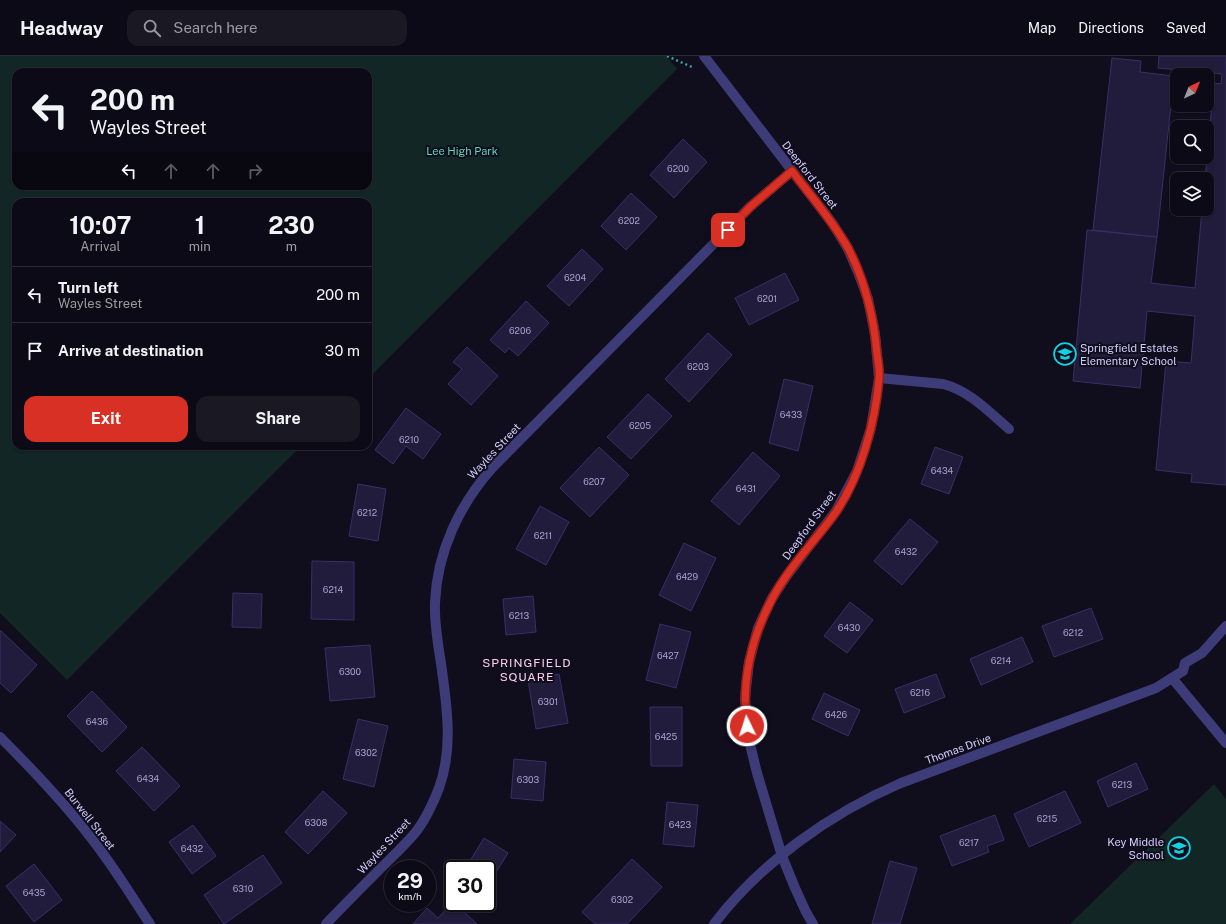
<!DOCTYPE html>
<style>
body{margin:0;font-family:"Public Sans",sans-serif;background:#1a1823;color:#f1f3f6;height:100vh;display:flex;flex-direction:column;font-size:15px;white-space:nowrap}
*{box-sizing:border-box;margin:0}
p{font-size:13px;color:#9a9aa1}
.icon{flex:none;width:22px;height:22px;fill:none;stroke:currentColor;stroke-width:2;stroke-linecap:round;stroke-linejoin:round}
.map{position:relative;flex:1;overflow:hidden}
.panel{position:absolute;left:12px;top:142px;width:360px;height:252px;display:flex;flex-direction:column;background:#0c0a16;border-radius:12px;box-shadow:0 1px 3px #0004,0 0 0 1px #2c2b35}
.panel>*{flex:none}
.hud{position:absolute;left:12px;top:12px;width:360px;height:122px;border-radius:12px;box-shadow:0 1px 3px #0004,0 0 0 1px #2c2b35;background:#0c0a16;color:#f1f3f6;overflow:hidden}
.needle{width:26px;rotate:43deg}
.fabs{position:absolute;left:1170px;top:12px;display:grid;gap:8px}
.fabs a{display:grid;place-items:center;width:44px;height:44px;border-radius:8px;background:#0c0a16;box-shadow:0 1px 3px #0004,0 0 0 1px #2c2b35;font-size:20px}
.speed{position:absolute;left:384px;top:804px;display:flex;gap:8px;font-size:20px;font-weight:700;text-align:center}
.speed>*{display:grid;place-content:center;width:52px;height:52px;border-radius:50%;background:#0c0a16;box-shadow:0 1px 3px #0004,0 0 0 1px #2c2b35;line-height:1}
.speed small{font-size:10px;font-weight:400}
.speed .limit{border:2px solid #111;border-radius:6px;background:#fff;color:#111}
.pin{position:absolute;display:grid;place-items:center;width:34px;height:34px;color:#fff;margin:-17px;border-radius:8px;box-shadow:0 2px 6px #0006}
.me{position:absolute;width:44px;margin:-22px;rotate:356deg;stroke-linejoin:round;filter:drop-shadow(0 0 3px #0008)}
.turn{display:flex;align-items:center;gap:14px;height:84px;padding:0 12px;font-size:18px}
.turn .icon{width:52px;height:52px;stroke-width:2.5}
.turn b{display:block;font-size:28px;line-height:34px}
.lanes{display:flex;align-items:center;height:38px;padding:0 12px;background:#0003;justify-content:center;gap:20px;direction:ltr}
.lanes .off{opacity:.35}
.eta{display:flex;justify-content:space-evenly;align-items:center;height:68px;text-align:center}
.eta b{font-size:24px;font-weight:700;line-height:28px}
.button{display:flex;gap:8px;margin-top:auto;padding:8px 12px}
.button a{flex:1;height:46px;border-radius:12px;background:#d93025;color:#fff;font-size:16px;font-weight:700;line-height:46px;text-align:center}
.button a+a{background:#1a1823;color:#f1f3f6}
ul{padding:0;list-style:none}
li{display:flex;align-items:center;gap:12px;height:56px;padding:0 12px;border-top:1px solid #2c2b35}
li div{flex:1}
li b{display:block;font-size:15px}
li em{font-style:normal}
header{display:flex;align-items:center;gap:24px;box-sizing:border-box;height:56px;padding:0 20px;background:#0c0a16;border-bottom:1px solid #2c2b35}
header strong{font-size:19px}
nav{display:flex;gap:22px;margin-inline-start:auto;font-size:14px}
.search{width:280px;height:36px;background:#1a1823;display:flex;align-items:center;gap:10px;box-sizing:border-box;padding:0 14px;border-radius:12px;color:#9a9aa1;font-size:15px}
.map>svg:first-child{display:block}
.green{fill:#112625;fill-rule:evenodd}
.building{fill:#211b3c;stroke:#392f67}
.lines{fill:none;stroke-linecap:round;stroke-linejoin:round}
.path{stroke:#37a69d;stroke-width:2.5;stroke-dasharray:2 3;stroke-linecap:butt}
.street{stroke:#3d3c78;stroke-width:10}
.route-casing{stroke:#8d1f18;stroke-width:10}
.route{stroke:#d93025;stroke-width:7}
.labels{text-anchor:middle;stroke-width:4;stroke-linejoin:round;paint-order:stroke}
.number-label{font-size:9px;fill:#a6a1cb}
.park-label{font-size:11px;fill:#60d4b4;stroke:#100d1d}
.street-label{font-size:11px;fill:#d2cefb;stroke:#100d1d}
.poi-label{font-size:11px;fill:#d2cefb;stroke:#100d1d;text-anchor:start}
.neighbourhood-label{font-size:12px;letter-spacing:1px;fill:#fbcfec;stroke:#100d1d}
</style>
<header>
<strong>Headway</strong>
<div class="search"><svg class="icon" aria-label="search" viewBox="0 0 24 24"><circle cx="10" cy="10" r="6"/><path d="M15 15l6 6"/></svg>Search here</div>
<nav><a>Map</a><a>Directions</a><a>Saved</a></nav>
</header>
<div class="map">
<svg width="1226" height="868" viewBox="0 0 1226 868">
<rect width="100%" height="100%" fill="#100d1d"/>
<g class="green">
<path d="M0,0H666L677,13L368,323V146H16V390H301L67,624L0,557ZM16,16H368V130H16Z"/>
<path d="M1214,728L1226,743V868H1070Z"/>
</g>
<g class="building">
<path d="M1159,0H1226V429L1191,426L1192,418L1156,414L1166,305L1191,307L1195,260L1147,255L1140,332L1073,325L1087,174L1157,181L1151,227L1195,232L1202,153H1207V123H1205L1214,27L1221,28L1222,18L1158,12Z"/>
<path d="M1112,2L1141,5L1140,16L1174,20L1157,181L1093,174Z"/>
<path d="M683,83L707,106L674,142L650,119Z"/>
<path d="M631,137L657,161L626,194L601,170Z"/>
<path d="M582,193L603,213L569,250L547,230Z"/>
<path d="M785,217L799,244L749,269L735,242Z"/>
<path d="M526,245L549,267L518,300L509,292L505,297L490,284Z"/>
<path d="M708,277L732,299L689,346L665,323Z"/>
<path d="M467,291L498,320L471,349L448,328L462,313L453,306Z"/>
<path d="M784,323L813,330L798,395L769,387Z"/>
<path d="M648,338L672,360L631,403L607,381Z"/>
<path d="M406,352L441,378L423,403L406,390L393,408L375,394Z"/>
<path d="M599,391L629,419L590,461L560,432Z"/>
<path d="M935,391L963,401L949,438L921,428Z"/>
<path d="M753,396L780,420L739,469L711,445Z"/>
<path d="M358,428L386,433L378,485L349,480Z"/>
<path d="M540,450L569,466L546,509L516,493Z"/>
<path d="M910,463L938,486L902,529L874,505Z"/>
<path d="M684,487L716,502L691,555L659,539Z"/>
<path d="M312,505L354,506V564L311,563Z"/>
<path d="M233,537L262,538L261,572L232,571Z"/>
<path d="M533,540L536,576L506,579L503,543Z"/>
<path d="M850,546L873,564L847,597L824,580Z"/>
<path d="M1091,552L1103,583L1054,601L1042,570Z"/>
<path d="M660,568L691,576L676,632L646,624Z"/>
<path d="M0,574L37,609L11,637L0,627Z"/>
<path d="M1022,581L1033,606L981,629L970,603Z"/>
<path d="M370,589L375,641L330,645L325,592Z"/>
<path d="M559,618L568,667L536,673L528,624Z"/>
<path d="M936,618L945,641L904,657L895,633Z"/>
<path d="M92,635L127,671L102,696L67,660Z"/>
<path d="M824,637L860,654L848,680L812,663Z"/>
<path d="M650,651H682V710H651Z"/>
<path d="M358,663L388,670L374,731L343,723Z"/>
<path d="M142,691L180,730L154,755L116,715Z"/>
<path d="M514,703L546,706L543,745L511,742Z"/>
<path d="M1136,707L1148,733L1108,751L1097,725Z"/>
<path d="M323,735L347,757L308,798L285,776Z"/>
<path d="M1065,735L1081,767L1029,791L1014,758Z"/>
<path d="M667,746L698,749L694,791L663,788Z"/>
<path d="M995,759L1004,784L987,790L989,796L952,810L940,780Z"/>
<path d="M0,765L16,779L0,796Z"/>
<path d="M193,769L216,800L192,818L169,786Z"/>
<path d="M484,782L508,797L487,831V813H465Z"/>
<path d="M263,799L282,827L224,868L204,839Z"/>
<path d="M632,803L662,831L627,868H595L582,856Z"/>
<path d="M890,805L917,812L900,868H872Z"/>
<path d="M34,808L62,844L34,866L6,830Z"/>
<path d="M453,846L477,868H413L427,852L438,862Z"/>
</g>
<g class="lines">
<path class="path" d="M667,0L692,11"/>
<g class="street">
<path d="M704,0L833,168L848,193L858,216L868,243L875,278L879,322L871,372L857,415L836,455L788,518L772,542L758,572L749,606L745,642L748,680L757,717L782,800L795,832L806,856L813,868"/>
<path d="M879,322L943,328C970,335 989,356 1009,373"/>
<path d="M1172,622L1226,687"/>
<path d="M0,681C31,712 61,743 88,778C111,806 130,838 150,868"/>
<path d="M326,868C343,850 361,832 379,814C391,802 404,790 415,777C424,766 434,746 439,732C452,696 448,659 443,622C440,597 434,572 435,547C437,495 460,448 493,411L750,151L792,115"/>
<path d="M714,868C760,807 831,757 901,727L1156,632L1183,615L1185,607L1202,597L1226,570"/>
</g>
</g>
<g class="lines">
<g class="route-casing">
<path id="route" d="M728,174L750,151L792,115C811,140 832,164 848,192C865,225 874,262 877,298C878,306 880,315 879,323C875,367 861,419 836,456C815,485 789,511 772,543C751,582 741,627 747,670"/>
</g>
<use href="#route" class="route"/>
</g>
<defs>
<g id="school-ring" transform="scale(1.15)"><circle r="9.5" fill="#100d1d" stroke="#12d2e2" stroke-width="1.5"/><path d="M0-5L7-2L0 1L-7-2ZM-4 1L0 2.5L4 1V4Q0 6-4 4Z" fill="#12d2e2"/></g>
</defs>
<g fill-rule="evenodd">
<use href="#school-ring" x="1065" y="298"/>
<use href="#school-ring" x="1179" y="792"/>
</g>
<g class="labels">
<g class="number-label">
<text x="678" y="116">6200</text>
<text x="629" y="168">6202</text>
<text x="575" y="225">6204</text>
<text x="767" y="246">6201</text>
<text x="520" y="278">6206</text>
<text x="698" y="314">6203</text>
<text x="791" y="362">6433</text>
<text x="640" y="373">6205</text>
<text x="409" y="387">6210</text>
<text x="942" y="418">6434</text>
<text x="594" y="429">6207</text>
<text x="746" y="436">6431</text>
<text x="367" y="460">6212</text>
<text x="543" y="483">6211</text>
<text x="906" y="499">6432</text>
<text x="687" y="524">6429</text>
<text x="333" y="537">6214</text>
<text x="519" y="563">6213</text>
<text x="849" y="575">6430</text>
<text x="1073" y="580">6212</text>
<text x="668" y="603">6427</text>
<text x="1001" y="608">6214</text>
<text x="350" y="619">6300</text>
<text x="920" y="640">6216</text>
<text x="548" y="649">6301</text>
<text x="836" y="662">6426</text>
<text x="97" y="669">6436</text>
<text x="666" y="684">6425</text>
<text x="366" y="700">6302</text>
<text x="148" y="726">6434</text>
<text x="528" y="727">6303</text>
<text x="1122" y="732">6213</text>
<text x="1047" y="766">6215</text>
<text x="316" y="770">6308</text>
<text x="680" y="772">6423</text>
<text x="969" y="790">6217</text>
<text x="192" y="796">6432</text>
<text x="243" y="836">6310</text>
<text x="34" y="840">6435</text>
<text x="622" y="847">6302</text>
</g>
<g class="park-label">
<text x="462" y="99">Lee High Park</text>
</g>
<g class="street-label">
<text transform="translate(810 119) rotate(52)" y="4">Deepford Street</text>
<text transform="translate(494 395) rotate(-47)" y="4">Wayles Street</text>
<text transform="translate(809 469) rotate(-54)" y="4">Deepford Street</text>
<text transform="translate(958 693) rotate(-20)" y="4">Thomas Drive</text>
<text transform="translate(90 763) rotate(52)" y="4">Burwell Street</text>
<text transform="translate(384 790) rotate(-47)" y="4">Wayles Street</text>
</g>
<g class="poi-label">
<text x="1080" y="296">Springfield Estates<tspan x="1080" dy="13">Elementary School</tspan></text>
<text x="1164" y="790" text-anchor="end">Key Middle<tspan x="1164" dy="13">School</tspan></text>
</g>
<g class="neighbourhood-label">
<text x="527" y="611">SPRINGFIELD<tspan x="527" dy="14">SQUARE</tspan></text>
</g>
</g>
</svg>
<div class="fabs">
<a><svg class="needle" viewBox="-14 -14 28 28"><path d="M0-13l5 13h-10z" fill="#e53935"/><path d="M0 13l5-13h-10z" fill="#9a9aa1"/></svg></a>
<a><svg class="icon" aria-label="search" viewBox="0 0 24 24"><circle cx="10" cy="10" r="6"/><path d="M15 15l6 6"/></svg></a>
<a><svg class="icon" aria-label="layers" viewBox="0 0 24 24"><path d="M12 4l9 5-9 5-9-5zM3 14l9 5 9-5"/></svg></a>
</div>
<div class="speed"><div>29<small>km/h</small></div><div class="limit">30</div></div>
<div class="pin" style="left:728px;top:174px;background:#d93025"><svg class="icon" aria-label="arrive" viewBox="0 0 24 24"><path d="M6 21V4h12l-3 4 3 4H6"/></svg></div>
<svg class="me" style="left:747px;top:670px" viewBox="-20 -20 40 40"><circle r="17" fill="#d93025" stroke="#fff" stroke-width="3"/><path d="M0-11L8 9 0 5-8 9z" fill="#fff"/></svg>
<div class="hud">
<div class="turn"><svg class="icon" aria-label="left" viewBox="0 0 24 24"><path d="M17 20v-9H6M10 6l-5 5 5 5"/></svg><div><b>200 m</b>Wayles Street</div></div>
<div class="lanes"><svg class="icon" aria-label="left" viewBox="0 0 24 24"><path d="M17 20v-9H6M10 6l-5 5 5 5"/></svg><svg class="icon off" aria-label="ahead" viewBox="0 0 24 24"><path d="M12 20V5M6 11l6-6 6 6"/></svg><svg class="icon off" aria-label="ahead" viewBox="0 0 24 24"><path d="M12 20V5M6 11l6-6 6 6"/></svg><svg class="icon off" aria-label="right" viewBox="0 0 24 24"><path d="M7 20v-9h11M14 6l5 5-5 5"/></svg></div>
</div>
<section class="panel">
<div class="eta">
<div><b>10:07</b><p>Arrival</p></div>
<div><b>1</b><p>min</p></div>
<div><b>230</b><p>m</p></div>
</div>
<ul>
<li><svg class="icon" aria-label="left" viewBox="0 0 24 24"><path d="M17 20v-9H6M10 6l-5 5 5 5"/></svg><div><b>Turn left</b><p>Wayles Street</p></div><em>200 m</em></li>
<li><svg class="icon" aria-label="arrive" viewBox="0 0 24 24"><path d="M6 21V4h12l-3 4 3 4H6"/></svg><div><b>Arrive at destination</b></div><em>30 m</em></li>
</ul>
<div class="button"><a>Exit</a><a>Share</a></div>
</section>
</div>
